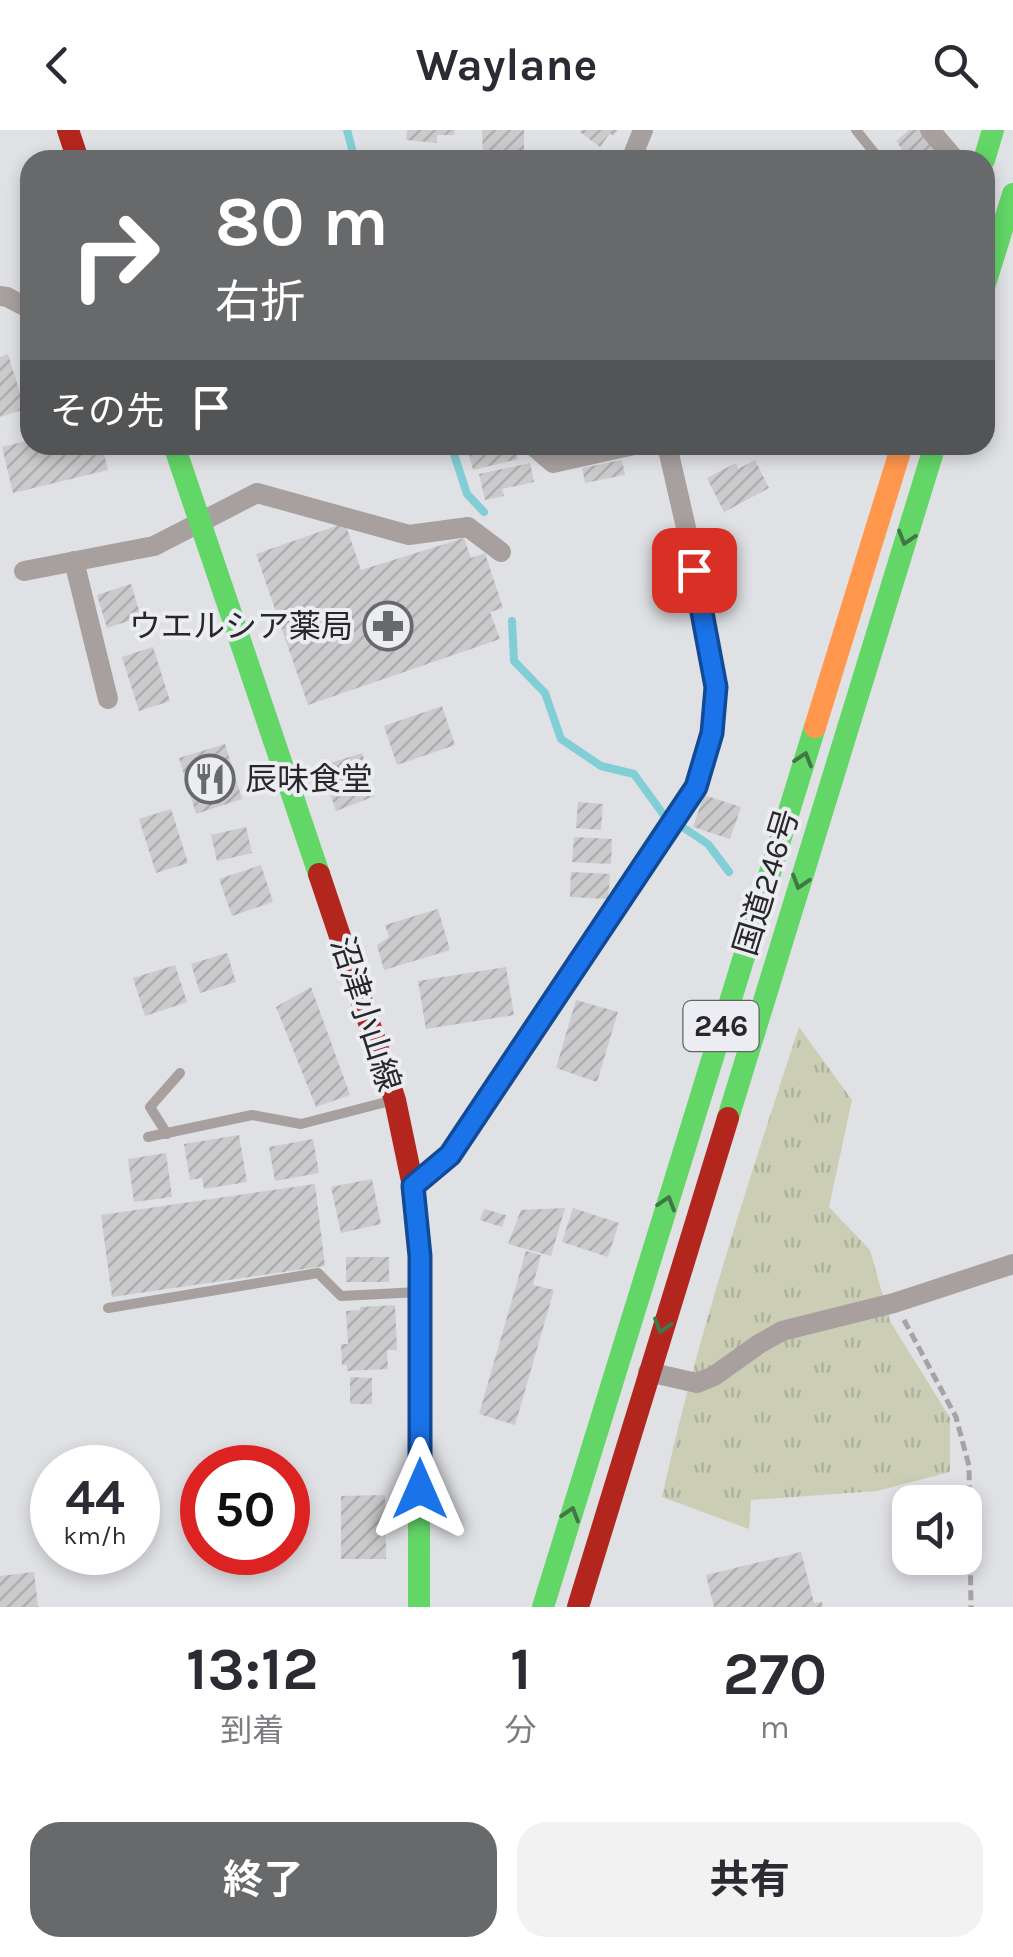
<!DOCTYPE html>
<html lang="ja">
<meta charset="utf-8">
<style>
body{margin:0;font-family:Karla,"Noto Sans JP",sans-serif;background:#f2f2f3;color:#2b2b33;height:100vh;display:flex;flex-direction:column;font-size:38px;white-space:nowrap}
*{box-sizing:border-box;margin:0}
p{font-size:32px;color:#7c7c81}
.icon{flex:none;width:55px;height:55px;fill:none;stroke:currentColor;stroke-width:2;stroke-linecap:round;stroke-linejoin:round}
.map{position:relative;height:1477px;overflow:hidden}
.side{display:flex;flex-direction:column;background:#fff;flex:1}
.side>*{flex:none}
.guide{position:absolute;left:20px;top:20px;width:975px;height:305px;border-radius:30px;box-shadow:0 5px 15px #0003;background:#68696b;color:#fff;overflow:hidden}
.tools{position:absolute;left:892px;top:1355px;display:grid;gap:20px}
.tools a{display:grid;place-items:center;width:90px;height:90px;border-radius:20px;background:#fff;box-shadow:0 5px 15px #0003;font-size:50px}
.speed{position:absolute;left:30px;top:1315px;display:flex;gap:20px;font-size:50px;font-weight:700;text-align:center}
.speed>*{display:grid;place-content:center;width:130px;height:130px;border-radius:50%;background:#fff;box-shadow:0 5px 15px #0003;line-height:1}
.speed small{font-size:25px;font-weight:400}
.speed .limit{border:15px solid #d22;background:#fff;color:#111}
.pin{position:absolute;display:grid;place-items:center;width:85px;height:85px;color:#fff;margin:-42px;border-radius:20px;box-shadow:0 5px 15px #0006}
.me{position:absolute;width:110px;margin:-55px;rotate:0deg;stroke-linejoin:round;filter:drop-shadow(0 0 8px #0008)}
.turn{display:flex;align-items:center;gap:35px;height:210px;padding:0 30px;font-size:45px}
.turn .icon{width:130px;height:130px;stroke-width:2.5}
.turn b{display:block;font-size:70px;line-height:85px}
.then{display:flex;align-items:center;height:95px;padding:0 30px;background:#0003;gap:20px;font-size:38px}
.eta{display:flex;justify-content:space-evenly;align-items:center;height:170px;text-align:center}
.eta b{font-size:60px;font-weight:700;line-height:70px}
.cta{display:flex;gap:20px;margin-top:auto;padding:20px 30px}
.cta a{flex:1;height:115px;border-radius:30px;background:#68696b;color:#fff;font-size:40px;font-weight:700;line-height:115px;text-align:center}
.cta a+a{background:#f2f2f3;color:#2b2b33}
header{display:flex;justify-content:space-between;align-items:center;height:130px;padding:0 30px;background:#fff;font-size:45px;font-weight:700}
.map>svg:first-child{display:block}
.grass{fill:url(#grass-tufts)}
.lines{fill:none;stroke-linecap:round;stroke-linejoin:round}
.stream{stroke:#82ced6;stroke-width:8}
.building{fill:url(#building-hatch)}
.path{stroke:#a7a2a3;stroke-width:5;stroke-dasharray:10 5;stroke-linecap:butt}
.lane{stroke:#a8a09f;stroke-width:10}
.street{stroke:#a8a09f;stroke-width:20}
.fast{stroke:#63d668;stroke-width:22}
.slow{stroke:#ff974d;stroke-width:22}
.jam{stroke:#b3261e;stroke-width:22}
.oneway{stroke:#437646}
.route-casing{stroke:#114b97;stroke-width:25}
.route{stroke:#1a73e8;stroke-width:18}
.labels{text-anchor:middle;stroke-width:8;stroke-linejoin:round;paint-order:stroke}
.shield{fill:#ecedf3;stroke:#636366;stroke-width:2.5}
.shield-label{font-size:30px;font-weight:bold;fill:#28282a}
.poi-label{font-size:32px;fill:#28282a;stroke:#ecedf3;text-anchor:end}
.street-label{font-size:32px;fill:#28282a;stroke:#ecedf3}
</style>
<header><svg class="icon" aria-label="back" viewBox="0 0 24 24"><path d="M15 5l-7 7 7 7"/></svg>Waylane<svg class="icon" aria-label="search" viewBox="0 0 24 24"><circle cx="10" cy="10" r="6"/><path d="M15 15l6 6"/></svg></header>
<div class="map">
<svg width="1013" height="1477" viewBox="0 0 1013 1477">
<defs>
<pattern id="grass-tufts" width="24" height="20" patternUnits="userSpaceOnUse" patternTransform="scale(2.5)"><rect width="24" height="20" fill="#cbceb5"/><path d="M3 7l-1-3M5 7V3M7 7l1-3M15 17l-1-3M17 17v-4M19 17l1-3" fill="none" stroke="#aeb19c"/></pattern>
<pattern id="building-hatch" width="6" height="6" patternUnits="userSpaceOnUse" patternTransform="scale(2.5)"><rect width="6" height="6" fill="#cbcacc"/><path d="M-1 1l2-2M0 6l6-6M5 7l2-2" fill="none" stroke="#aeaeaf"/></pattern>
</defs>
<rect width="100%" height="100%" fill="#e0e1e5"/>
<path class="grass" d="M799,897L852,970L829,1077L870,1120L890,1191L950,1288V1342L877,1361L751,1370L749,1399L662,1367C697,1207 748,1053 799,897Z"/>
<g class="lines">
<g class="stream">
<path d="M347,0L355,30"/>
<path d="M451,315L467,364L484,382"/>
<path d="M512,491L514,531L545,563L561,609L601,636L634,644L663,684L708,714L729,742"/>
</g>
</g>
<g class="building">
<path d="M407,0H455L454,5H437V13L406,10Z"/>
<path d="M482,0H524V27L483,28Z"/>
<path d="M582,0H618L613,6L610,3L600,17L580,2Z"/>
<path d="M909,0H920L937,21L927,30H897L894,26L902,19L896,11Z"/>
<path d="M8,224L25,279L0,287V227Z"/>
<path d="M30,310V315H102L108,340L13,363L2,317Z"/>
<path d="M488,315H514L518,329L473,340L468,320Z"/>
<path d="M622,330L625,345L585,353L582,338Z"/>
<path d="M755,330L769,358L724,382L707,348L736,333L738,339Z"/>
<path d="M530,333L534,352L502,359L504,366L485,370L479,344Z"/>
<path d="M345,393L361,440L464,408L471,428L485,423L503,478L490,482L500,509L308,575L256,424Z"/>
<path d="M131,454L141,487L107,498L97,465Z"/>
<path d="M153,517L170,571L139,581L122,527Z"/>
<path d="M442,576L455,615L397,635L384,596Z"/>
<path d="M225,614L242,669L196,684L179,628Z"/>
<path d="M362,623L375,666L336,681L321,636Z"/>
<path d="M704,665L741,677L730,709L693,697Z"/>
<path d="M578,672L603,674L601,700L576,698Z"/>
<path d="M171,679L188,733L156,743L139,689Z"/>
<path d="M246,697L252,723L217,731L211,705Z"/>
<path d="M574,707L612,709L611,734L572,732Z"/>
<path d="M261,735L273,772L232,786L219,749Z"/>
<path d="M571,742L610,744L608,769L570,767Z"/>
<path d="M438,779L450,820L384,840L377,815L389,807L385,795Z"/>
<path d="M227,823L236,852L200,863L191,834Z"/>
<path d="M175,835L187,872L145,886L133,848Z"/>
<path d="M506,837L514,885L426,899L418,851Z"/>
<path d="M311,857L350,965L316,977L276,877Z"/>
<path d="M576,870L618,882L597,952L556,938Z"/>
<path d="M239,1005L247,1052L204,1059L202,1048L190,1050L184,1014Z"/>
<path d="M313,1009L319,1043L275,1051L269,1017Z"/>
<path d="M166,1023L172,1067L134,1072L128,1029Z"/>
<path d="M372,1049L381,1094L341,1103L331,1057Z"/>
<path d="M315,1054L325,1136L112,1167L101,1085Z"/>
<path d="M565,1078L551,1126L508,1114L521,1080Z"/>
<path d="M573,1078L619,1093L608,1127L562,1112Z"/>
<path d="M484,1079L506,1085L502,1097L480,1090Z"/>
<path d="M526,1121L541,1125L533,1155L554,1160L515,1295L479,1284Z"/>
<rect x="346" y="1127" width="43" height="25"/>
<path d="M395,1175L397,1220H387L388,1239L347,1241V1235H342L341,1214H348L346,1181L360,1180V1177Z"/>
<path d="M350,1247L372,1248V1274H350Z"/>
<path d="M385,1365L386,1429H341V1366Z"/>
<path d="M801,1422L814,1473L822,1472L823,1477H714L706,1445Z"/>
<path d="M34,1442L38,1477H0V1446Z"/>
</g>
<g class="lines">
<path class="path" d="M904,1190L956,1287L969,1336L971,1477"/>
<g class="lane">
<path d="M856,0L880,30"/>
<path d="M167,1004L150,977L180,943"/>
<path d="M148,1007L252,985L301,994L394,970"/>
<path d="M108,1178L318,1143L341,1166L419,1162"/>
</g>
<g class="street">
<path d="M930,0L952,26L951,30"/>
<path d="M631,30L643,0"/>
<path d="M0,166L7,167L30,179"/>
<path d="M532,315L553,333L634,315"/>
<path d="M74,431L108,569"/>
<path d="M24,441L154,416L257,363L409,405L468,397L501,422"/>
<path d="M413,1056L450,1025L696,657L712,603L716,557L687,402L667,315"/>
<path d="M648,1242L697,1253L714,1246L759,1214L782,1201L894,1173L1013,1134"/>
</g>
<g class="fast">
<path d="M984,30L993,0"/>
<path d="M985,154L1013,64"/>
<path d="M174,315L319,744"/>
<path d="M728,988L935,315"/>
<path d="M419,1477V1119"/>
<path d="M543,1477L815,597"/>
</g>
<path class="slow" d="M815,597L902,315"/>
<g class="jam">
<path d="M68,0L78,30"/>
<path d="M319,744L395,970L413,1056L419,1119"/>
<path d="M578,1477L728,988"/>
</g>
</g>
<defs><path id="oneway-chevron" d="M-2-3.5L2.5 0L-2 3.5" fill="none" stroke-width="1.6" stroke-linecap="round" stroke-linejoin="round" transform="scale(2.5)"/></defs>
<g class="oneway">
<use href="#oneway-chevron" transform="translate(906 408) rotate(107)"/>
<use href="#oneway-chevron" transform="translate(804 629) rotate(-73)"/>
<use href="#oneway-chevron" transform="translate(800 752) rotate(107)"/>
<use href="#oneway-chevron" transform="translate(667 1073) rotate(-73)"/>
<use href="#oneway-chevron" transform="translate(662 1196) rotate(107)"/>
<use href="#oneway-chevron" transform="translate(571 1384) rotate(-73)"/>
</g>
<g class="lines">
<g class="route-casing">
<path id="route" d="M420,1359V1126L413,1056L450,1025L696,657L712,603L716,557L694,440"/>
</g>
<use href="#route" class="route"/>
</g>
<defs>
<g id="pharmacy-ring" transform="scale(2.5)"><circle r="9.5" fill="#ecedf3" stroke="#68696b" stroke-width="1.5"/><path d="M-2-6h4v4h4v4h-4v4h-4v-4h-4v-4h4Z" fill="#68696b"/></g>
<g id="restaurant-ring" transform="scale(2.5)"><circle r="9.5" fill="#ecedf3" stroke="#68696b" stroke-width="1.5"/><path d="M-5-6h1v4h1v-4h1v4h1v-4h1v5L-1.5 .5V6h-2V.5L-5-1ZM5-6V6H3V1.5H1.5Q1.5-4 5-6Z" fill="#68696b"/></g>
</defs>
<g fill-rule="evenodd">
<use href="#pharmacy-ring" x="388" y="496"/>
<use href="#restaurant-ring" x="210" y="649"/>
</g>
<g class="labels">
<rect class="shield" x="683.5" y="871" width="75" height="50" rx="8"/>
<g class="shield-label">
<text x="721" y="906">246</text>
</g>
<g class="poi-label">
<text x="353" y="507">ウエルシア薬局</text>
<text x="245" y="660" text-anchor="start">辰味食堂</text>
</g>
<g class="street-label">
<text transform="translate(766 752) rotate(-73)" y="11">国道246号</text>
<text transform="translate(366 884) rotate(72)" y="11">沼津小山線</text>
</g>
</g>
</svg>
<div class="tools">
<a><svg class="icon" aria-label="sound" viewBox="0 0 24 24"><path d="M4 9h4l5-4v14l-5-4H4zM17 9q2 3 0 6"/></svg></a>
</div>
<div class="speed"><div>44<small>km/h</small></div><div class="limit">50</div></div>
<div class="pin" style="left:694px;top:440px;background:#d93025"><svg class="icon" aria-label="arrive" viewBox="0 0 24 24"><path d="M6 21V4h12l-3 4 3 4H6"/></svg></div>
<svg class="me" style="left:420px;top:1359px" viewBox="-20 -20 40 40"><path d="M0-17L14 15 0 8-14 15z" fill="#1a73e8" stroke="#fff" stroke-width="4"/></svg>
<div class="guide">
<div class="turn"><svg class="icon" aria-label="right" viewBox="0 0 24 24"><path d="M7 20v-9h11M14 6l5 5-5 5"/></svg><div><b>80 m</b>右折</div></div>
<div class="then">その先<svg class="icon" aria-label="arrive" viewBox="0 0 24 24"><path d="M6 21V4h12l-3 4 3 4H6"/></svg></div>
</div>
</div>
<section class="side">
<div class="eta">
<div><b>13:12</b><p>到着</p></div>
<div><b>1</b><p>分</p></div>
<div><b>270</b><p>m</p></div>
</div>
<div class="cta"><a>終了</a><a>共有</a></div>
</section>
